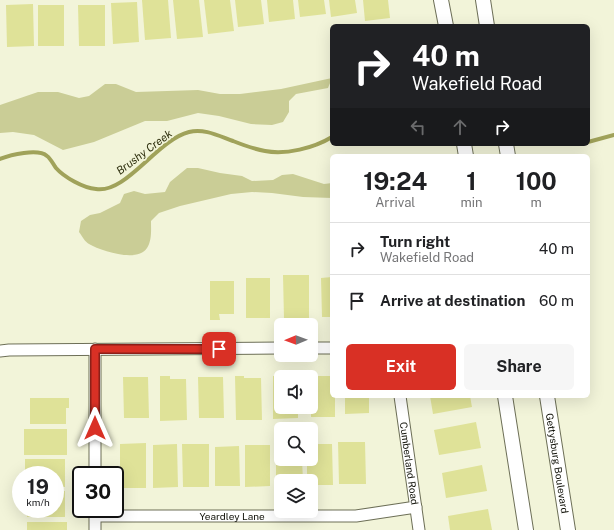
<!DOCTYPE html>
<style>
body{margin:0;font-family:"Public Sans",sans-serif;background:#f6f6f6;color:#202124;height:100vh;display:flex;flex-direction:column;font-size:15px;white-space:nowrap}
*{box-sizing:border-box;margin:0}
p{font-size:13px;color:#757577}
.icon{flex:none;width:22px;height:22px;fill:none;stroke:currentColor;stroke-width:2;stroke-linecap:round;stroke-linejoin:round}
.map{position:relative;flex:1;overflow:hidden}
.drawer{position:absolute;left:330px;top:154px;width:260px;height:244px;display:flex;flex-direction:column;background:#fff;border-radius:6px;box-shadow:0 4px 16px #0002}
.drawer>*{flex:none}
.hud{position:absolute;left:330px;top:24px;width:260px;height:122px;border-radius:6px;box-shadow:0 4px 16px #0002;background:#202124;color:#fff;overflow:hidden}
.needle{width:26px;rotate:269deg}
.tools{position:absolute;left:274px;top:318px;display:grid;gap:8px}
.tools a{display:grid;place-items:center;width:44px;height:44px;border-radius:6px;background:#fff;box-shadow:0 4px 16px #0002;font-size:20px}
.speed{position:absolute;left:12px;top:466px;display:flex;gap:8px;font-size:20px;font-weight:700;text-align:center}
.speed>*{display:grid;place-content:center;width:52px;height:52px;border-radius:50%;background:#fff;box-shadow:0 4px 16px #0002;line-height:1}
.speed small{font-size:10px;font-weight:400}
.speed .limit{border:2px solid #111;border-radius:6px;background:#fff;color:#111}
.pin{position:absolute;display:grid;place-items:center;width:34px;height:34px;color:#fff;margin:-17px;border-radius:8px;box-shadow:0 2px 6px #0006}
.me{position:absolute;width:44px;margin:-22px;rotate:0deg;stroke-linejoin:round;filter:drop-shadow(0 0 3px #0008)}
.turn{display:flex;align-items:center;gap:14px;height:84px;padding:0 16px;font-size:18px}
.turn .icon{width:52px;height:52px;stroke-width:2.5}
.turn b{display:block;font-size:28px;line-height:34px}
.lanes{display:flex;align-items:center;height:38px;padding:0 16px;background:#0003;justify-content:center;gap:20px;direction:ltr}
.lanes .off{opacity:.35}
.eta{display:flex;justify-content:space-evenly;align-items:center;height:68px;text-align:center}
.eta b{font-size:24px;font-weight:700;line-height:28px}
.action{display:flex;gap:8px;margin-top:auto;padding:8px 16px}
.action a{flex:1;height:46px;border-radius:6px;background:#d93025;color:#fff;font-size:16px;font-weight:700;line-height:46px;text-align:center}
.action a+a{background:#f6f6f6;color:#202124}
ul{padding:0;list-style:none}
li{display:flex;align-items:center;gap:12px;height:52px;padding:0 16px;border-top:1px solid #e0e0e0}
li div{flex:1}
li b{display:block;font-size:15px}
li em{font-style:normal}
.map>svg:first-child{display:block}
.green{fill:#cacd96}
.lines{fill:none;stroke-linecap:round;stroke-linejoin:round}
.stream{stroke:#a0a25a;stroke-width:4}
.building{fill:#dfe298}
.minor-casing{stroke:#6d6f57;stroke-width:13}
.tertiary-casing{stroke:#6d6f57;stroke-width:16}
.minor{stroke:#fff;stroke-width:11}
.tertiary{stroke:#fff;stroke-width:14}
.route-casing{stroke:#8d1f18;stroke-width:10}
.route{stroke:#d93025;stroke-width:7}
.labels{text-anchor:middle;stroke-width:3.5;stroke-linejoin:round;paint-order:stroke}
.street-label{font-size:10px;fill:#101108;stroke:#f2f4d9}
.water-label{font-size:11px;font-style:italic;fill:#2d2e0d;stroke:#f2f4d9}
</style>
<div class="map">
<svg width="614" height="530" viewBox="0 0 614 530">
<rect width="100%" height="100%" fill="#f2f4d9"/>
<g class="green">
<path d="M332,78L328,88L296,94L289,101V112L283,122L272,125L251,124L219,116L198,113L167,121H145L94,142L63,150L34,135L13,132L0,133V105L38,92H58L79,98L89,96L105,84H116L136,92L198,90L220,94H240L281,89Z"/>
<path d="M187,168H198L220,173L242,176L252,181L273,180L282,175L293,174L324,184L332,183V198L303,197L272,193L252,192L231,194L180,206L159,213L151,221C151,230 152,240 147,248C138,263 101,251 89,244C85,242 82,236 79,232L81,221L90,215L100,213L120,203L124,194L134,191L145,194L165,192L170,182Z"/>
</g>
<g class="lines">
<g class="stream">
<path d="M588,142L614,135"/>
<path d="M565,144H570"/>
<path d="M0,159C10,155 38,148 47,156C51,159 53,164 56,168C64,177 83,188 96,189C126,194 157,140 189,132C204,128 219,136 233,141C243,145 254,149 265,151C286,155 314,148 332,137"/>
</g>
</g>
<g class="building">
<path d="M142,0H168L171,38L145,40Z"/>
<path d="M173,0H199L203,37L177,39Z"/>
<path d="M204,0H230L234,31L208,34Z"/>
<path d="M235,0H261L264,24L238,27Z"/>
<path d="M267,0H293L295,19L269,22Z"/>
<path d="M298,0H324L326,14L300,17Z"/>
<path d="M329,0H355L357,13L331,17Z"/>
<path d="M363,0H388L390,18L365,21Z"/>
<path d="M137,2L139,42L113,44L111,3Z"/>
<path d="M33,4L34,46L7,47L6,5Z"/>
<rect x="38" y="5" width="26" height="41"/>
<path d="M78,5H105V46H79Z"/>
<path d="M283,275H309V318L284,319Z"/>
<path d="M332,277V317H322L321,278Z"/>
<rect x="246" y="278" width="24" height="40"/>
<path d="M210,281H234V314H219L220,320H210Z"/>
<path d="M160,376H170V379H186L187,420L160,421Z"/>
<path d="M235,376H244V378H261L262,420H236Z"/>
<path d="M273,376H281V407H298V418L273,419Z"/>
<path d="M311,376H332V396H335V417H311Z"/>
<path d="M123,377H148L149,418H124Z"/>
<path d="M198,377H223L224,418H199Z"/>
<path d="M345,396H369V413L345,414Z"/>
<path d="M430,396H470L472,407L433,414Z"/>
<path d="M30,398H69V408H66V424H30Z"/>
<path d="M476,422L481,448L439,455L434,430Z"/>
<rect x="24" y="429" width="43" height="26"/>
<path d="M338,442H365L366,484H339Z"/>
<path d="M146,443V488H120V444Z"/>
<path d="M177,444L178,487L153,488V445Z"/>
<path d="M182,444H209V487H183Z"/>
<path d="M315,444H332L333,485H311V481H307V459H311V447H315Z"/>
<path d="M245,445H270V486L245,487Z"/>
<path d="M239,446L240,486H215V447Z"/>
<path d="M276,448H281V459H302L303,481H281V482H276Z"/>
<path d="M25,459H65V487H55V475H25Z"/>
<path d="M482,465L487,491L446,498L442,473Z"/>
<path d="M55,491H65V517H27V509H55Z"/>
<path d="M488,509L492,530H450L448,516Z"/>
<rect x="27" y="522" width="40" height="8"/>
</g>
<g class="lines">
<g class="minor-casing">
<g id="minor">
<path d="M311,348H332"/>
<path d="M95,349V475"/>
<path d="M0,351L9,350L281,348"/>
<path id="s1" d="M400,396L419,530"/>
<path d="M95,510V530"/>
<path id="s2" d="M95,516H356L416,507"/>
</g>
</g>
<g class="tertiary-casing">
<g id="tertiary">
<path d="M441,0L446,26"/>
<path d="M483,0L487,26"/>
<path d="M464,144L466,156"/>
<path d="M506,144L508,156"/>
<path d="M505,396L526,530"/>
<path id="s3" d="M547,396L568,530"/>
</g>
</g>
<use href="#minor" class="minor"/>
<use href="#tertiary" class="tertiary"/>
</g>
<g class="lines">
<g class="route-casing">
<path id="route" d="M95,428V349H219"/>
</g>
<use href="#route" class="route"/>
</g>
<g class="labels">
<g class="street-label">
<text dy="4" stroke="none"><textPath href="#s1" startOffset="68">Cumberland Road</textPath></text>
<text dy="4" stroke="none"><textPath href="#s3" startOffset="68">Gettysburg Boulevard</textPath></text>
<text dy="4" stroke="none"><textPath href="#s2" startOffset="137">Yeardley Lane</textPath></text>
</g>
<g class="water-label">
<text transform="translate(144 152) rotate(-37)" y="4">Brushy Creek</text>
</g>
</g>
</svg>
<div class="tools">
<a><svg class="needle" viewBox="-14 -14 28 28"><path d="M0-13l5 13h-10z" fill="#e53935"/><path d="M0 13l5-13h-10z" fill="#757577"/></svg></a>
<a><svg class="icon" aria-label="sound" viewBox="0 0 24 24"><path d="M4 9h4l5-4v14l-5-4H4zM17 9q2 3 0 6"/></svg></a>
<a><svg class="icon" aria-label="search" viewBox="0 0 24 24"><circle cx="10" cy="10" r="6"/><path d="M15 15l6 6"/></svg></a>
<a><svg class="icon" aria-label="layers" viewBox="0 0 24 24"><path d="M12 4l9 5-9 5-9-5zM3 14l9 5 9-5"/></svg></a>
</div>
<div class="speed"><div>19<small>km/h</small></div><div class="limit">30</div></div>
<div class="pin" style="left:219px;top:349px;background:#d93025"><svg class="icon" aria-label="arrive" viewBox="0 0 24 24"><path d="M6 21V4h12l-3 4 3 4H6"/></svg></div>
<svg class="me" style="left:95px;top:428px" viewBox="-20 -20 40 40"><path d="M0-17L14 15 0 8-14 15z" fill="#d93025" stroke="#fff" stroke-width="4"/></svg>
<div class="hud">
<div class="turn"><svg class="icon" aria-label="right" viewBox="0 0 24 24"><path d="M7 20v-9h11M14 6l5 5-5 5"/></svg><div><b>40 m</b>Wakefield Road</div></div>
<div class="lanes"><svg class="icon off" aria-label="left" viewBox="0 0 24 24"><path d="M17 20v-9H6M10 6l-5 5 5 5"/></svg><svg class="icon off" aria-label="ahead" viewBox="0 0 24 24"><path d="M12 20V5M6 11l6-6 6 6"/></svg><svg class="icon" aria-label="right" viewBox="0 0 24 24"><path d="M7 20v-9h11M14 6l5 5-5 5"/></svg></div>
</div>
<section class="drawer">
<div class="eta">
<div><b>19:24</b><p>Arrival</p></div>
<div><b>1</b><p>min</p></div>
<div><b>100</b><p>m</p></div>
</div>
<ul>
<li><svg class="icon" aria-label="right" viewBox="0 0 24 24"><path d="M7 20v-9h11M14 6l5 5-5 5"/></svg><div><b>Turn right</b><p>Wakefield Road</p></div><em>40 m</em></li>
<li><svg class="icon" aria-label="arrive" viewBox="0 0 24 24"><path d="M6 21V4h12l-3 4 3 4H6"/></svg><div><b>Arrive at destination</b></div><em>60 m</em></li>
</ul>
<div class="action"><a>Exit</a><a>Share</a></div>
</section>
</div>
